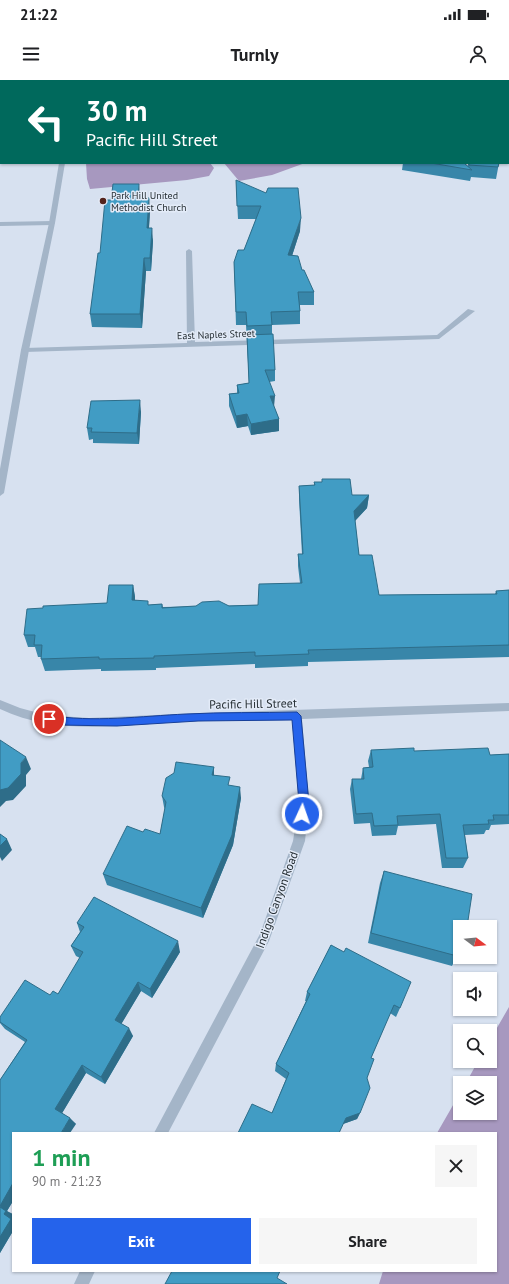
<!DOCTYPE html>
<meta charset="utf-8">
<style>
body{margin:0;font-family:"PT Sans",sans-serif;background:#f6f6f6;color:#202124;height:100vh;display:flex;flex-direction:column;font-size:15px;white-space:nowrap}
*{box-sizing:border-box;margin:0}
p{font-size:13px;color:#757577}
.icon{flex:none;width:22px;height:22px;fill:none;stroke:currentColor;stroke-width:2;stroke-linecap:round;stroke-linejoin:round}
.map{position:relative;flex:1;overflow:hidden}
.panel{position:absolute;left:12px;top:1052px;width:485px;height:140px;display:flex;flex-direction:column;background:#fff;border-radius:0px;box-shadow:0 1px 3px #0004}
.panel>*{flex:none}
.banner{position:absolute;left:0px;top:0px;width:509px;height:84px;box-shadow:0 1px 3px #0004;background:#00695c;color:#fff;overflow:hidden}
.needle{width:26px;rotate:106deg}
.buttons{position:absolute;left:453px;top:840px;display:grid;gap:8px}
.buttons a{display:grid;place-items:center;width:44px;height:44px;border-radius:0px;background:#fff;box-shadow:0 1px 3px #0004;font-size:20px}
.pin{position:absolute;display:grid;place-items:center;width:34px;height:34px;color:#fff;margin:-17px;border:2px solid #fff;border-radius:50%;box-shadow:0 1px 4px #0007}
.me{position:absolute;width:44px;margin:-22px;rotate:3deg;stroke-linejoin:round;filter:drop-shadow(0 0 3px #0008)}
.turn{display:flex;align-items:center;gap:14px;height:84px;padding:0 20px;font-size:18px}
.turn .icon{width:52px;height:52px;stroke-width:2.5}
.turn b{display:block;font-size:28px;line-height:34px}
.round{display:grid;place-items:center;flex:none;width:42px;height:42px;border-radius:0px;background:#f6f6f6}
.summary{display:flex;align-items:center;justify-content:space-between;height:68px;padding:0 20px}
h1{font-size:24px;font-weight:700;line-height:30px;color:#1e9e55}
.cta{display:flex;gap:8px;margin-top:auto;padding:8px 20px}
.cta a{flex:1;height:46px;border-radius:0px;background:#2563eb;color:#fff;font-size:16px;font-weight:700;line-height:46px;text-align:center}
.cta a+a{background:#f6f6f6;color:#202124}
.status{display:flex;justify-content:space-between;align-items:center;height:28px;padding:0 20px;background:#fff;direction:ltr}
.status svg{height:11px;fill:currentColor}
header{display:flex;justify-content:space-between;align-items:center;height:52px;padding:0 20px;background:#fff;font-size:18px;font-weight:700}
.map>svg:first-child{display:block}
.green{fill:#a798bf}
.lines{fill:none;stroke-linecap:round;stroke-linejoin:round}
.minor{fill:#a4b5c8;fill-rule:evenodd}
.tertiary{fill:#a4b5c8;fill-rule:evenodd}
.wall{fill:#3886a9}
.shaded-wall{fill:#2e6d89}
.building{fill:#419cc4;stroke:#2e6d89}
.route{fill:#2563eb;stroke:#184099}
.poi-dot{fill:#53231c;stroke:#e3ebf8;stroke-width:1.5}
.labels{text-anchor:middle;stroke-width:3;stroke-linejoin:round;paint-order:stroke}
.far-poi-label{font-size:10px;fill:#252e33;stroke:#e3ebf8;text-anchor:start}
.far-street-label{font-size:10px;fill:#252e33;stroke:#e3ebf8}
.street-label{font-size:12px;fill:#252e33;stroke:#e3ebf8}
</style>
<div class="status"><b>21:22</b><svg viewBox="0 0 49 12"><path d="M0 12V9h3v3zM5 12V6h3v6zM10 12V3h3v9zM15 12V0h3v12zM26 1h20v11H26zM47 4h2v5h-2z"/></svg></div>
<header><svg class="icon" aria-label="menu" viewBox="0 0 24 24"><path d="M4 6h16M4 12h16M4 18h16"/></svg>Turnly<svg class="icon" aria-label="person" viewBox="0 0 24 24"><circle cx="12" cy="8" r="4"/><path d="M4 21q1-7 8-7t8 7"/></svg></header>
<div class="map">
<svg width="509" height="1204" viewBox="0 0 509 1204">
<rect width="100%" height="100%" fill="#d7e1f0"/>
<g class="green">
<path d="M86,83H210L214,88L209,96L187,100L90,109L87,99Z"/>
<path d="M224,83H305L272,95L239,101Z"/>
<path d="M509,927V1204H379L383,1191H496V1053H437L460,1013V1033H490V1003H466L478,981H490V960Z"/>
</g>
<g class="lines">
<g class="minor">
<rect x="431" y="0" width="6" height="1"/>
<path d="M0,142L52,141L55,143L52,145L0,146Z"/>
<path d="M189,169L192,171L195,262L437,255L468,229L475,231L439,259L25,272L21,270L25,268L187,263L186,171Z"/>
<path d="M0,620L20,628L46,635L89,638L200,633L509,623V631L302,639L309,723L305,761L269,861L168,1053H154L260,854L293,761L299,723L292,639C255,640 217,640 180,642C119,645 57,656 0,629Z"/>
<path d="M80,1191H95L89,1204H74Z"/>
</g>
<g class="tertiary">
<rect x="72" y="0" width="6" height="1"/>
<path d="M59,83H65L55,143L29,270L4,413L0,416V389L21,270L49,143Z"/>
</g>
</g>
<g class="wall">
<path d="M0,0H32V1H1V24H0Z"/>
<path d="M459,0H509V64H508V1H459Z"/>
<path d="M403,83H464L468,86V83H499L496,99L471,97L470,101L402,90Z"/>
<path d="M236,100L300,151L292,176L302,190L314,212V225H300V244L272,245V254L275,290V301L269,302L274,327L279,339V351L251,355L248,346L237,348L229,326V314L237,313V305L249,303L246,245H236L234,182L244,170L256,139H238Z"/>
<path d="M140,118L150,131L149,148L153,161L151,191H146L142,248L92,247L90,234L100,173Z"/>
<path d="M141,332L139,364L93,363V359L89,360L87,348Z"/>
<path d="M314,402L352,415H369L367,428L355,441L359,475L379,515L495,514L496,511L509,510V577L308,582V586L255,588V584L156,588V590L101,591V589L45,591L41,579V577H38L35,567H28L24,555L43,528L107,523L133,505L135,517V520L148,525L162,524L163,527L258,525L300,503L298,486V474H302L299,419V406L314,405Z"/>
<path d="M371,670L414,671L490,675L509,674V744L491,745L489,750H486L484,754L465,755L468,778L463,788H442L436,744L398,746L396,755L372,756L370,743L354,744L350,709L352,699H361L363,688L369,687L368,681Z"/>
<path d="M214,687V695L230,706L241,718L233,765L203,838L107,805L103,794L143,752L160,754L165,729L164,727L162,716Z"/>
<path d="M384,791L460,847V869L459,870H458L457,876L452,886L368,863L380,803Z"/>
<path d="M77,843L180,872L152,918L141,911L121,944L133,956L105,1004L86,993L62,1033L76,1044L13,1053V1121L7,1131L12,1138L13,1151L0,1173V1000L25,962L5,949L0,943V937L50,915L58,914L80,878L76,876L71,866L80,852Z"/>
<path d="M331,865L400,928L396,937L390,933L371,978L360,1033L357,1039L343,1044L272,1033L286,999L275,991L276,984L306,921H305L307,912Z"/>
</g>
<g class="shaded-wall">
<rect x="27" y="0" width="5" height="1"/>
<path d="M139,104L140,117V131L138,118Z"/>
<path d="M149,118L150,131L148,161L147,148Z"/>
<path d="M301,138L300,151L288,188V175Z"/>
<path d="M152,148L153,161L151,191L150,178Z"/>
<path d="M144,178L146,191L142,248L140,234Z"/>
<path d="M270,316H275L274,327Z"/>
<path d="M140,320L141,332L139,364L137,353Z"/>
<path d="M247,334L248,346L237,348L236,336Z"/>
<path d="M279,339V351L251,355V344Z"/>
<path d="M369,415L367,428L352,444L354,431Z"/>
<path d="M133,505L135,517L134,532L132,520Z"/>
<path d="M26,677L31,689L26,695V706L13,720L6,721L0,727V710Z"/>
<path d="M214,687V698L212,695Z"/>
<path d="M240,707L241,718L233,765L203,838L201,828Z"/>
<path d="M7,759L12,770L2,781L0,777V766Z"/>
<path d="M178,861L180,872L152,918L150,909Z"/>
<path d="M138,902L141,911L119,948L115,940Z"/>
<path d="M129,948L133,956L105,1004L101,997Z"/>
<path d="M82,985L86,993L61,1035L55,1029Z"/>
<path d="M360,1033L357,1039L343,1044L346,1038Z"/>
<path d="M70,1038L76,1044L70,1053H61Z"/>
<path d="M13,1103V1121L7,1131L13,1134L12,1138H13V1151L0,1173V1157L4,1134L0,1126Z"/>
</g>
<g class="building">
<path d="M0,0H27V1H1V9H0Z"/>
<rect x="367" y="0" width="45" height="1"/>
<path d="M465,0H509V51L508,50V1H466Z"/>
<path d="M431,83H464L472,90Z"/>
<path d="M469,83H499L498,87L469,85Z"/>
<path d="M236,100L266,113L268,108H298L301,138L288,175L298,176L302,190H304L314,212H298L300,231L271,232L272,245L247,246L246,232H236L234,182L238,170H244L261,126H237Z"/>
<path d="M113,104H139L138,118H149L147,148H152L150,178H144L140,234H90L98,173H100L105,120H111Z"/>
<path d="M273,254L275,290H265L275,316H270L279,339L251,344L247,334L236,336L229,314L239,313L237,305L249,303L247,255Z"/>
<path d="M140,320L137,353L91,352L92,348H87L91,321Z"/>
<path d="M322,399H350L352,415H369L354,431L359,475H372L379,515L497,514L496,511L509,510V565L308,570L309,574L255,576V572L154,576V578L99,579V577L41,579L42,565H34L35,555H24L27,529L43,528V526L107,523L109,505H133L132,520L148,521V525L162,524V528L196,526L202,522L219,521L229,526L258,525L259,504L302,503L298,474H303L299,406L315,405L314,402H322Z"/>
<path d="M0,660L26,677L21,683V694L8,708L0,710Z"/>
<path d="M414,668V671L488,668L490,675L509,674V735H493L494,740H488L489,744L463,745L468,778H446L440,734L397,736L398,745L374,746L372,733L356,734L352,699H364L363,688L373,687L371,670Z"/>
<path d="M176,682L214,687L212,695L230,697L228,705L240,707L232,755L201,828L103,794L127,746L143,752L145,749L160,754L166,722L162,716L166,698L174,693Z"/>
<path d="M0,754L7,759L0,766Z"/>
<path d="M384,791L472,814L467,847H460V860L457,876L371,853Z"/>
<path d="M94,817L178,861L150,909L138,902L115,940L129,948L101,997L82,985L55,1029L70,1038L61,1053H13V1103L0,1126V1000L27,960L0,942V937L25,900L50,915L53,911L58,914L83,872L71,866L84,847L77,843Z"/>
<path d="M331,865L344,872L346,868L411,902L400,928L394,925L371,978L374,979L367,998L370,1008L360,1033L346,1038L339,1053H238L252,1024L272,1033L289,993L276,984L310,914L307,912Z"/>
<path d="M0,1127L6,1131L4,1134L11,1139L0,1157Z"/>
<path d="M172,1191H280L277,1198L287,1204H165Z"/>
</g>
<path class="route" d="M297,632L301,636L309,723L307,734L302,739L297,734L299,723L292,640L198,641L117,646L60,645L45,642L44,639L49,635C92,643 142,636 186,634C223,632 260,633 297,632Z"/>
<circle class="poi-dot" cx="103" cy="121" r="4"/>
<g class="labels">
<g class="far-poi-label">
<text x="111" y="119">Park Hill United<tspan x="111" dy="12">Methodist Church</tspan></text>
</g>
<g class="far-street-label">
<text transform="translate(216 254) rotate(-2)" y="4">East Naples Street</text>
</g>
<g class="street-label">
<text transform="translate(253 624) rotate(-1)" y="4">Pacific Hill Street</text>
<text transform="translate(277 820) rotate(-70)" y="4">Indigo Canyon Road</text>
</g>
</g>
</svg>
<div class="buttons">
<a><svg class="needle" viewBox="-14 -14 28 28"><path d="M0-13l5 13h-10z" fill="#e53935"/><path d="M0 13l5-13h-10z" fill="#757577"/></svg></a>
<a><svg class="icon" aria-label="sound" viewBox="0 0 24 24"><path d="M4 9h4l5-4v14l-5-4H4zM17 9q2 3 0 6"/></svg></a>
<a><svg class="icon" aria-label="search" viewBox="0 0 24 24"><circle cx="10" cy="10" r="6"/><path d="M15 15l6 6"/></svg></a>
<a><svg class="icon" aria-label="layers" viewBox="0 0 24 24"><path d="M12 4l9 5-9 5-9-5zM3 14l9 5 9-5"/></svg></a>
</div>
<div class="pin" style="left:49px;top:639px;background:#d93025"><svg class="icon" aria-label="arrive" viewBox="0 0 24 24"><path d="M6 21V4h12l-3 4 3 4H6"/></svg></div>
<svg class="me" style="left:302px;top:734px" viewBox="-20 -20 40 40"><circle r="17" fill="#2563eb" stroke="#fff" stroke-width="3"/><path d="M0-11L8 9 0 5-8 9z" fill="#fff"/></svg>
<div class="banner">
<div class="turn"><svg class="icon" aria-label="left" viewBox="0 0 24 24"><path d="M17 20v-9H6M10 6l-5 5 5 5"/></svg><div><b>30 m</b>Pacific Hill Street</div></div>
</div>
<section class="panel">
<div class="summary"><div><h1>1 min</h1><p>90 m · 21:23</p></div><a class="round"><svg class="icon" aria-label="close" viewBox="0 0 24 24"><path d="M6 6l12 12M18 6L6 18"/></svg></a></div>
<div class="cta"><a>Exit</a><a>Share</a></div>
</section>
</div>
